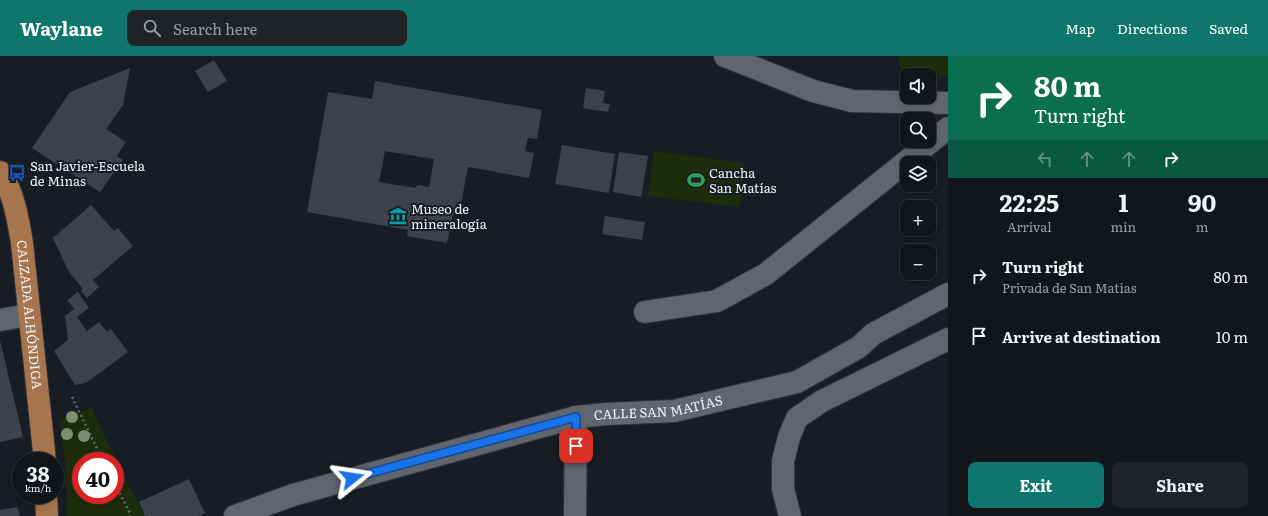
<!DOCTYPE html>
<meta charset="utf-8">
<style>
body{margin:0;font-family:Literata,serif;background:#1f2227;color:#f1f3f6;height:100vh;display:flex;flex-direction:column;font-size:15px;white-space:nowrap}
*{box-sizing:border-box;margin:0}
p{font-size:13px;color:#9c9fa2}
.icon{flex:none;width:22px;height:22px;fill:none;stroke:currentColor;stroke-width:2;stroke-linecap:round;stroke-linejoin:round}
.map{position:relative;flex:1;overflow:hidden}
.sheet{display:flex;flex-direction:column;background:#12151a;width:320px}
.sheet>*{flex:none}
.banner{background:#0b6e4f;color:#fff;overflow:hidden}
.fabs{position:absolute;left:900px;top:12px;display:grid;gap:8px}
.fabs a{display:grid;place-items:center;width:36px;height:36px;border-radius:8px;background:#12151a;box-shadow:0 2px 6px #0003,0 0 0 1px #313439;font-size:20px}
.speed{position:absolute;left:12px;top:396px;display:flex;gap:8px;font-size:20px;font-weight:700;text-align:center}
.speed>*{display:grid;place-content:center;width:52px;height:52px;border-radius:50%;background:#12151a;box-shadow:0 2px 6px #0003,0 0 0 1px #313439;line-height:1}
.speed small{font-size:10px;font-weight:400}
.speed .limit{border:6px solid #d22;background:#fff;color:#111}
.pin{position:absolute;display:grid;place-items:center;width:34px;height:34px;color:#fff;margin:-17px;border-radius:8px;box-shadow:0 2px 6px #0006}
.me{position:absolute;width:44px;margin:-22px;rotate:75deg;stroke-linejoin:round;filter:drop-shadow(0 0 3px #0008)}
.turn{display:flex;align-items:center;gap:14px;height:84px;padding:0 20px;font-size:18px}
.turn .icon{width:52px;height:52px;stroke-width:2.5}
.turn b{display:block;font-size:28px;line-height:34px}
.lanes{display:flex;align-items:center;height:38px;padding:0 20px;background:#0003;justify-content:center;gap:20px;direction:ltr}
.lanes .off{opacity:.35}
.eta{display:flex;justify-content:space-evenly;align-items:center;height:68px;text-align:center}
.eta b{font-size:24px;font-weight:700;line-height:28px}
.cta{display:flex;gap:8px;margin-top:auto;padding:8px 20px}
.cta a{flex:1;height:46px;border-radius:8px;background:#0f766e;color:#fff;font-size:16px;font-weight:700;line-height:46px;text-align:center}
.cta a+a{background:#1f2227;color:#f1f3f6}
ul{padding:0;list-style:none}
li{display:flex;align-items:center;gap:12px;height:60px;padding:0 20px}
li div{flex:1}
li b{display:block;font-size:15px}
li em{font-style:normal}
header{display:flex;align-items:center;gap:24px;box-sizing:border-box;height:56px;padding:0 20px;background:#0f766e;color:#fff}
header strong{font-size:19px}
nav{display:flex;gap:22px;margin-inline-start:auto;font-size:14px}
.search{width:280px;height:36px;background:#1f2227;display:flex;align-items:center;gap:10px;box-sizing:border-box;padding:0 14px;border-radius:8px;color:#9c9fa2;font-size:15px}
main{display:flex;flex:1;min-height:0}
.map>svg:first-child{display:block}
.green{fill:#1d2c0b;fill-rule:evenodd}
.building{fill:#3d4149;fill-rule:evenodd}
.lines{fill:none;stroke-linecap:round;stroke-linejoin:round}
.minor-casing{stroke:#33363b;stroke-width:24}
.major-casing{stroke:#33363b;stroke-width:24}
.path{stroke:#676b71;stroke-width:2.5;stroke-dasharray:2 3;stroke-linecap:butt}
.minor{stroke:#61666e;stroke-width:22}
.major{stroke:#a7754d;stroke-width:22}
.tree{fill:#7c9071}
.route-casing{stroke:#114b97;stroke-width:10}
.route{stroke:#1a73e8;stroke-width:7}
.labels{text-anchor:middle;stroke-width:4;stroke-linejoin:round;paint-order:stroke}
.poi-label{font-size:13px;fill:#f1f4f9;stroke:#181c23;text-anchor:start}
.street-label{font-size:13px;fill:#f1f4f9;stroke:#181c23}
</style>
<header>
<strong>Waylane</strong>
<div class="search"><svg class="icon" aria-label="search" viewBox="0 0 24 24"><circle cx="10" cy="10" r="6"/><path d="M15 15l6 6"/></svg>Search here</div>
<nav><a>Map</a><a>Directions</a><a>Saved</a></nav>
</header>
<main>
<div class="map">
<svg width="948" height="460" viewBox="0 0 948 460">
<rect width="100%" height="100%" fill="#181c23"/>
<g class="green">
<path d="M898,0H948V21L907,19V21H902Z"/>
<path d="M654,95L744,107L740,151L648,140Z"/>
<path d="M91,352L144,460H67C68,428 64,395 60,363ZM81,405H115V439H81Z"/>
</g>
<g class="building">
<path d="M214,4L227,25L208,36L195,15Z"/>
<path d="M130,12L123,49L106,73L126,86L117,100L123,104L100,136L32,92L70,36Z"/>
<path d="M375,25L542,54L537,83L528,82L525,95L534,97L529,122L468,111L459,159L453,158L447,187L407,180L408,174L307,156L328,36L372,43ZM385,95L434,103L429,131L417,129L416,132L379,126Z"/>
<path d="M586,32L605,35L603,47L610,48L608,56L583,52Z"/>
<path d="M562,89L615,98L609,137L555,128Z"/>
<path d="M619,96L648,100L641,141L613,136Z"/>
<path d="M91,149L114,175L118,172L133,190L93,224L99,231L87,242L81,235L83,233L69,216L53,182Z"/>
<path d="M605,160L645,166L642,184L602,178Z"/>
<path d="M78,236L89,252L77,261L87,275L99,266L107,276L111,273L128,296L86,327L75,329L54,295L68,284L65,260L74,253L67,244Z"/>
<path d="M0,284L23,381L0,386Z"/>
<path d="M189,423L205,457L199,460H145L139,446Z"/>
<path d="M17,451L20,460H0V454Z"/>
</g>
<g class="lines">
<g class="minor-casing">
<g id="minor">
<path d="M725,0L813,35L852,45L948,47"/>
<path d="M645,256L717,245L766,218L948,72"/>
<path d="M0,264L29,259"/>
<path id="s1" d="M235,460L293,439L576,361L606,358L674,355L797,326L859,291L873,278L948,238"/>
<path d="M575,460L576,361"/>
<path d="M790,460L783,433V405L789,381L797,362L822,345L948,283"/>
</g>
</g>
<g class="major-casing">
<g id="major">
<path id="s2" d="M0,116C14,137 18,163 22,187L45,405"/>
<path d="M46,439L47,460"/>
</g>
</g>
<g class="path">
<path d="M72,341L103,405"/>
<path d="M115,428L130,457V460"/>
</g>
<use href="#minor" class="minor"/>
<use href="#major" class="major"/>
</g>
<g class="tree">
<circle cx="72" cy="361" r="6"/>
<circle cx="67" cy="378" r="6"/>
<circle cx="84" cy="380" r="6"/>
</g>
<g class="lines">
<g class="route-casing">
<path id="route" d="M352,422L576,361V390"/>
</g>
<use href="#route" class="route"/>
</g>
<defs>
<g id="bus-bare" transform="scale(1.38)"><path d="M-5-6H5V4H4V6H2V4H-2V6H-4V4H-5ZM-3.5-4V0h7V-4ZM-3.5 1.2v1.5H-2V1.2ZM2 1.2v1.5H3.5V1.2Z" fill="#1a4fb4" stroke="#181c23" stroke-width="2.5" paint-order="stroke"/></g>
<g id="stadium-bare" transform="scale(1.38)"><path d="M0-5a6.5 5 0 1 0 0 10a6.5 5 0 1 0 0-10ZM-3.5-1.8h7v3.6h-7Z" fill="#2e9e5b" stroke="#181c23" stroke-width="2.5" paint-order="stroke"/></g>
<g id="museum-bare" transform="scale(1.38)"><path d="M0-6L6-3V-2H-6V-3ZM-5-1h2V3h-2ZM-1-1h2V3h-2ZM3-1h2V3H3ZM-6 4H6V6H-6Z" fill="#0f9aa8" stroke="#181c23" stroke-width="2.5" paint-order="stroke"/></g>
</defs>
<g fill-rule="evenodd">
<use href="#bus-bare" x="17" y="117"/>
<use href="#stadium-bare" x="696" y="124"/>
<use href="#museum-bare" x="398" y="160"/>
</g>
<g class="labels">
<g class="poi-label">
<text x="30" y="115">San Javier-Escuela<tspan x="30" dy="15">de Minas</tspan></text>
<text x="709" y="122">Cancha<tspan x="709" dy="15">San Matías</tspan></text>
<text x="411" y="158">Museo de<tspan x="411" dy="15">mineralogía</tspan></text>
</g>
<g class="street-label">
<text dy="5" stroke="none"><textPath href="#s2" startOffset="147">CALZADA ALHÓNDIGA</textPath></text>
<text dy="5" stroke="none"><textPath href="#s1" startOffset="438">CALLE SAN MATÍAS</textPath></text>
</g>
</g>
</svg>
<div class="fabs">
<a><svg class="icon" aria-label="sound" viewBox="0 0 24 24"><path d="M4 9h4l5-4v14l-5-4H4zM17 9q2 3 0 6"/></svg></a>
<a><svg class="icon" aria-label="search" viewBox="0 0 24 24"><circle cx="10" cy="10" r="6"/><path d="M15 15l6 6"/></svg></a>
<a><svg class="icon" aria-label="layers" viewBox="0 0 24 24"><path d="M12 4l9 5-9 5-9-5zM3 14l9 5 9-5"/></svg></a>
<a>+</a>
<a>−</a>
</div>
<div class="speed"><div>38<small>km/h</small></div><div class="limit">40</div></div>
<div class="pin" style="left:576px;top:390px;background:#d93025"><svg class="icon" aria-label="arrive" viewBox="0 0 24 24"><path d="M6 21V4h12l-3 4 3 4H6"/></svg></div>
<svg class="me" style="left:352px;top:422px" viewBox="-20 -20 40 40"><path d="M0-17L14 15 0 8-14 15z" fill="#1a73e8" stroke="#fff" stroke-width="4"/></svg>
</div>
<section class="sheet">
<div class="banner">
<div class="turn"><svg class="icon" aria-label="right" viewBox="0 0 24 24"><path d="M7 20v-9h11M14 6l5 5-5 5"/></svg><div><b>80 m</b>Turn right</div></div>
<div class="lanes"><svg class="icon off" aria-label="left" viewBox="0 0 24 24"><path d="M17 20v-9H6M10 6l-5 5 5 5"/></svg><svg class="icon off" aria-label="ahead" viewBox="0 0 24 24"><path d="M12 20V5M6 11l6-6 6 6"/></svg><svg class="icon off" aria-label="ahead" viewBox="0 0 24 24"><path d="M12 20V5M6 11l6-6 6 6"/></svg><svg class="icon" aria-label="right" viewBox="0 0 24 24"><path d="M7 20v-9h11M14 6l5 5-5 5"/></svg></div>
</div>
<div class="eta">
<div><b>22:25</b><p>Arrival</p></div>
<div><b>1</b><p>min</p></div>
<div><b>90</b><p>m</p></div>
</div>
<ul>
<li><svg class="icon" aria-label="right" viewBox="0 0 24 24"><path d="M7 20v-9h11M14 6l5 5-5 5"/></svg><div><b>Turn right</b><p>Privada de San Matías</p></div><em>80 m</em></li>
<li><svg class="icon" aria-label="arrive" viewBox="0 0 24 24"><path d="M6 21V4h12l-3 4 3 4H6"/></svg><div><b>Arrive at destination</b></div><em>10 m</em></li>
</ul>
<div class="cta"><a>Exit</a><a>Share</a></div>
</section>
</main>
